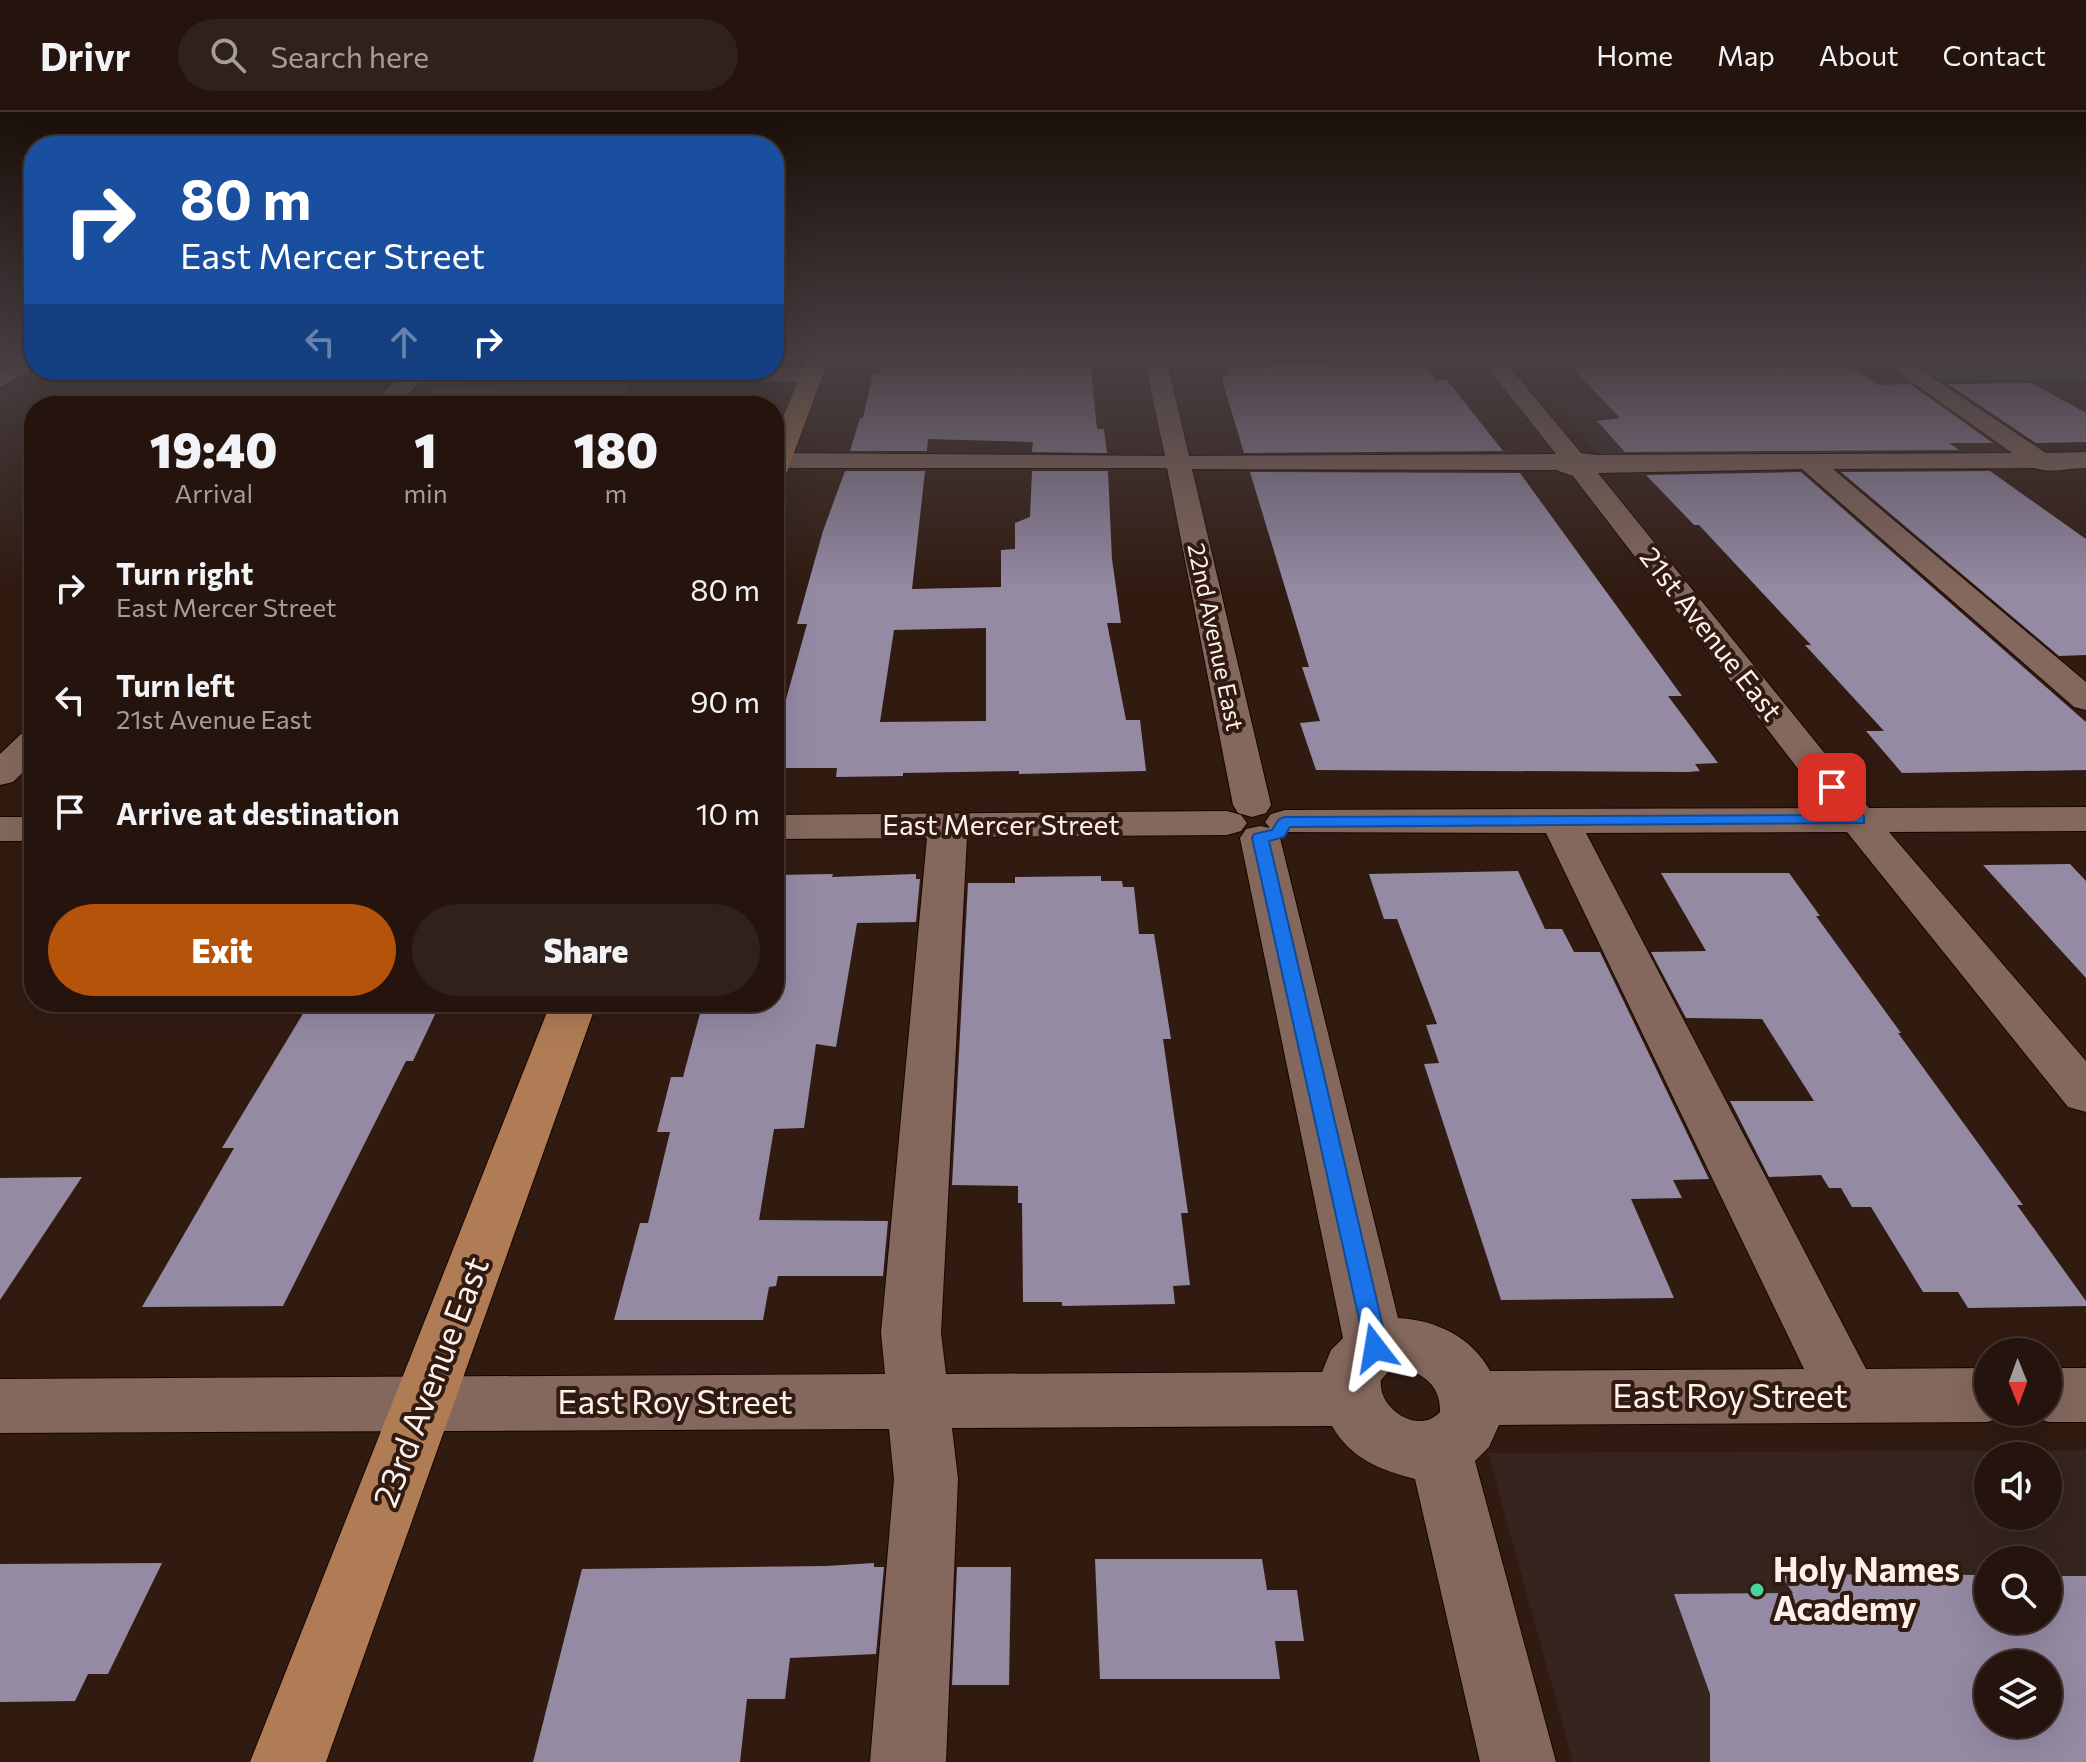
<!DOCTYPE html>
<style>
body{margin:0;font-family:Commissioner,sans-serif;background:#31211b;color:#f1f3f6;height:100vh;display:flex;flex-direction:column;font-size:30px;white-space:nowrap}
*{box-sizing:border-box;margin:0}
p{font-size:26px;color:#a39e9d}
.icon{flex:none;width:44px;height:44px;fill:none;stroke:currentColor;stroke-width:2;stroke-linecap:round;stroke-linejoin:round}
.map{position:relative;flex:1;overflow:hidden}
.sheet{position:absolute;left:24px;top:284px;width:760px;height:616px;display:flex;flex-direction:column;background:#25140d;border-radius:32px;box-shadow:0 8px 32px #0002,0 0 0 2px #42332e}
.sheet>*{flex:none}
.banner{position:absolute;left:24px;top:24px;width:760px;height:244px;border-radius:32px;box-shadow:0 8px 32px #0002,0 0 0 2px #42332e;background:#1a4fa0;color:#fff;overflow:hidden}
.needle{width:52px;rotate:179deg}
.fabs{position:absolute;left:1974px;top:1226px;display:grid;gap:16px}
.fabs a{display:grid;place-items:center;width:88px;height:88px;border-radius:50%;background:#25140d;box-shadow:0 8px 32px #0002,0 0 0 2px #42332e;font-size:40px}
.pin{position:absolute;display:grid;place-items:center;width:68px;height:68px;color:#fff;margin:-34px;border-radius:16px;box-shadow:0 4px 12px #0006}
.me{position:absolute;width:88px;margin:-44px;rotate:346deg;stroke-linejoin:round;filter:drop-shadow(0 0 6px #0008)}
.turn{display:flex;align-items:center;gap:28px;height:168px;padding:0 24px;font-size:36px}
.turn .icon{width:104px;height:104px;stroke-width:2.5}
.turn b{display:block;font-size:56px;line-height:68px}
.lanes{display:flex;align-items:center;height:76px;padding:0 24px;background:#0003;justify-content:center;gap:40px;direction:ltr}
.lanes .off{opacity:.35}
.eta{display:flex;justify-content:space-evenly;align-items:center;height:136px;text-align:center}
.eta b{font-size:48px;font-weight:800;line-height:56px}
.action{display:flex;gap:16px;margin-top:auto;padding:16px 24px}
.action a{flex:1;height:92px;border-radius:48px;background:#b45309;color:#fff;font-size:32px;font-weight:800;line-height:92px;text-align:center}
.action a+a{background:#31211b;color:#f1f3f6}
ul{padding:0;list-style:none}
li{display:flex;align-items:center;gap:24px;height:112px;padding:0 24px}
li div{flex:1}
li b{display:block;font-size:30px}
li em{font-style:normal}
header{display:flex;align-items:center;gap:48px;box-sizing:border-box;height:112px;padding:0 40px;background:#25140d;border-bottom:2px solid #42332e}
header strong{font-size:38px}
nav{display:flex;gap:44px;margin-inline-start:auto;font-size:28px}
.search{width:560px;height:72px;background:#31211b;display:flex;align-items:center;gap:20px;box-sizing:border-box;padding:0 28px;border-radius:44px;color:#a39e9d;font-size:30px}
.map>svg:first-child{display:block}
.education{fill:#36241e;fill-rule:evenodd}
.green{fill:#2c4c35}
.building{fill:#948aa4;fill-rule:evenodd}
.lines{fill:none;stroke-linecap:round;stroke-linejoin:round}
.minor-casing{stroke:#180501;stroke-width:2}
.major-casing{stroke:#180501;stroke-width:2}
.minor{fill:#84685d;fill-rule:evenodd}
.major{fill:#b07c55;fill-rule:evenodd}
.route{fill:#1a73e8;stroke:#114b97;stroke-width:2}
.poi-dot{fill:#46d49e;stroke:#311b11;stroke-width:3}
.labels{text-anchor:middle;stroke-width:8;stroke-linejoin:round;paint-order:stroke}
.far-street-label{font-size:24px;fill:#fef1ec;stroke:#311b11}
.street-label{font-size:28px;fill:#fef1ec;stroke:#311b11}
.near-street-label{font-size:34px;fill:#fef1ec;stroke:#311b11}
.near-poi-label{font-size:34px;font-weight:bold;fill:#fef1ec;stroke:#311b11;text-anchor:start}
</style>
<header>
<strong>Drivr</strong>
<div class="search"><svg class="icon" aria-label="search" viewBox="0 0 24 24"><circle cx="10" cy="10" r="6"/><path d="M15 15l6 6"/></svg>Search here</div>
<nav><a>Home</a><a>Map</a><a>About</a><a>Contact</a></nav>
</header>
<div class="map">
<svg width="2086" height="1650" viewBox="0 0 2086 1650">
<rect width="100%" height="100%" fill="#311b11"/>
<g class="education">
<path d="M1517,246H1876L2020,344H1600Z"/>
<path d="M2086,1338V1650H1573L1488,1341ZM1988,1344H2048V1404H1988ZM1988,1448H2048V1508H1988ZM1988,1552H2048V1612H1988Z"/>
</g>
<g class="green">
<path d="M1905,246H2086V268H1940Z"/>
<path d="M629,272L616,294H416L436,274Z"/>
</g>
<g class="building">
<path d="M884,246L1090,248L1097,317H1104L1107,341L1032,340L1033,330L928,327L927,339H850L860,306H863L873,262H879Z"/>
<path d="M1224,246H1267L1269,250L1417,248L1423,250L1435,268H1447L1503,339L1244,341L1223,271L1222,263H1230Z"/>
<path d="M1563,246H1839L1878,273L1910,272L1993,331H1949L1959,338L1625,340L1597,309L1620,306Z"/>
<path d="M2032,271L2086,301V330L2036,331L1948,272Z"/>
<path d="M845,359H925L912,477L1001,475V438L1015,437V411L1030,405L1032,359H1108L1112,447L1121,511H1107L1126,608H1140L1146,659L1019,662V659L903,661V664L836,665L837,656H774V609H780L807,512H797L823,419ZM986,516V609L880,610L894,518Z"/>
<path d="M1990,359L2086,427V543L2059,544L1841,360Z"/>
<path d="M1250,360L1520,361L1682,584H1668L1718,651L1695,652L1700,659L1688,660L1316,658L1300,611L1320,609L1302,555H1309Z"/>
<path d="M1801,360L2086,610V658L1902,661L1866,619H1884L1805,533H1811L1699,413H1694L1646,363Z"/>
<path d="M2070,752L2086,769V866L1983,753Z"/>
<path d="M1518,759L1545,817H1562L1574,840H1600L1709,1067L1673,1068L1682,1086L1631,1087L1674,1186L1501,1188L1424,952L1439,951L1426,913L1437,912L1397,807H1384L1369,762Z"/>
<path d="M1661,761H1789L1820,804H1816L1901,921H1898L2023,1093H2017L2086,1189V1194L1968,1196L1958,1180H1923L1871,1095H1852L1841,1076H1829L1821,1063L1769,1065L1730,989H1814L1762,907L1686,906L1651,840L1706,839Z"/>
<path d="M833,762L832,765L916,762V767H920L916,810L857,811L836,935L816,932L804,1016L774,1017L759,1108L888,1109L883,1164H778L776,1174L769,1175L763,1208H614L640,1111H648L670,1020H657L671,965H683L703,890H774V763Z"/>
<path d="M1101,764V769H1122L1123,775H1134L1139,822H1154L1171,927H1163L1188,1101H1181L1190,1173L1173,1174L1175,1192L1062,1194V1190H1023L1022,1091H1018V1074L952,1073L968,771H1015V765Z"/>
<path d="M310,890L440,892L413,949H406L283,1194L142,1195L234,1036H222Z"/>
<path d="M82,1065L0,1188V1066Z"/>
<path d="M1095,1447H1262L1267,1478H1297L1304,1529H1275L1280,1567H1100Z"/>
<path d="M162,1451L108,1562H88L75,1589L0,1590V1452Z"/>
<path d="M874,1451V1455H884L876,1542L790,1546L785,1587H747L740,1650H533L582,1457L826,1454Z"/>
<path d="M957,1455H1011L1009,1573H952Z"/>
<path d="M1780,1462L1988,1463V1508H2048V1464H2086V1650H1710V1582L1674,1482L1793,1481ZM1988,1552H2048V1612H1988Z"/>
</g>
<g class="lines">
<g class="minor-casing">
<g id="minor">
<path d="M22,246H34V257L0,275V259Z"/>
<path d="M1144,246H1166L1189,344L1556,342L1480,246H1502L1581,341L1597,343L2012,341L1878,246H1903L2046,341L2086,340V356C2069,356 2050,362 2035,356L1833,357L2086,570V598L2074,595L1802,357L1598,361L1869,696L2086,695V719L1889,720L2086,949V1000L2068,995L1847,720L1586,721L1866,1257L1988,1256V1300L2010,1302L1988,1310L1499,1313L1489,1335L1475,1349L1556,1650H1480L1415,1367C1380,1358 1351,1347 1332,1314L952,1316L958,1367L946,1650H870L894,1367L889,1317L0,1321V1267L885,1262L881,1221L927,726L774,727V703L1227,699L1241,703L1247,711L1241,719L1227,723L967,725L941,1221L946,1262L1322,1260L1331,1238L1343,1226L1240,726L1246,717L1260,714L1270,716L1265,710L1271,702L1285,698L1828,696L1573,364L1556,358L1192,357L1271,693L1266,701L1252,705L1238,701L1233,693L1167,356H774V342L778,341L1165,344ZM1276,720L1546,721L1804,1257L1490,1259C1472,1225 1436,1208 1398,1206L1280,726ZM1399,1256C1423,1260 1441,1274 1440,1300C1418,1324 1377,1296 1381,1268L1388,1260Z"/>
<path d="M774,256H811L822,263L811,270L419,271L395,294H370L406,258Z"/>
<path d="M34,619V650L13,670L0,673V642L21,622Z"/>
<rect x="0" y="705" width="34" height="24"/>
<path d="M2048,1256H2086V1310H2048L2026,1302L2048,1300Z"/>
</g>
</g>
<g class="major-casing">
<g id="major">
<path d="M807,246H829L787,360L783,366L774,368V328Z"/>
<path d="M551,890H597L326,1650H250Z"/>
</g>
</g>
<use href="#minor" class="minor"/>
<use href="#major" class="major"/>
</g>
<linearGradient id="sky" x2="0" y2="1"><stop stop-color="#1b0f09"/><stop offset="0.52" stop-color="#483f43"/><stop offset="1" stop-color="#483f43" stop-opacity="0"/></linearGradient>
<rect width="2086" height="477" fill="url(#sky)"/>
<path class="route" d="M1832,671L1837,672L1864,704V711L1290,715L1284,725L1269,729L1388,1236L1384,1243L1375,1246L1367,1243L1252,726L1254,722L1272,718L1279,707L1285,705L1846,703L1824,675Z"/>
<circle class="poi-dot" cx="1757" cy="1478" r="8"/>
<g class="labels">
<g class="far-street-label">
<text transform="translate(1215 525) rotate(78)" y="8">22nd Avenue East</text>
</g>
<g class="street-label">
<text transform="translate(1711 522) rotate(52)" y="10">21st Avenue East</text>
<text x="1001" y="723">East Mercer Street</text>
</g>
<g class="near-street-label">
<text transform="translate(431 1270) rotate(-69)" y="12">23rd Avenue East</text>
<text x="1730" y="1296">East Roy Street</text>
<text x="675" y="1302">East Roy Street</text>
</g>
<g class="near-poi-label">
<text x="1773" y="1470">Holy Names<tspan x="1773" dy="39">Academy</tspan></text>
</g>
</g>
</svg>
<div class="fabs">
<a><svg class="needle" viewBox="-14 -14 28 28"><path d="M0-13l5 13h-10z" fill="#e53935"/><path d="M0 13l5-13h-10z" fill="#a39e9d"/></svg></a>
<a><svg class="icon" aria-label="sound" viewBox="0 0 24 24"><path d="M4 9h4l5-4v14l-5-4H4zM17 9q2 3 0 6"/></svg></a>
<a><svg class="icon" aria-label="search" viewBox="0 0 24 24"><circle cx="10" cy="10" r="6"/><path d="M15 15l6 6"/></svg></a>
<a><svg class="icon" aria-label="layers" viewBox="0 0 24 24"><path d="M12 4l9 5-9 5-9-5zM3 14l9 5 9-5"/></svg></a>
</div>
<div class="pin" style="left:1832px;top:675px;background:#d93025"><svg class="icon" aria-label="arrive" viewBox="0 0 24 24"><path d="M6 21V4h12l-3 4 3 4H6"/></svg></div>
<svg class="me" style="left:1375px;top:1236px" viewBox="-20 -20 40 40"><path d="M0-17L14 15 0 8-14 15z" fill="#1a73e8" stroke="#fff" stroke-width="4"/></svg>
<div class="banner">
<div class="turn"><svg class="icon" aria-label="right" viewBox="0 0 24 24"><path d="M7 20v-9h11M14 6l5 5-5 5"/></svg><div><b>80 m</b>East Mercer Street</div></div>
<div class="lanes"><svg class="icon off" aria-label="left" viewBox="0 0 24 24"><path d="M17 20v-9H6M10 6l-5 5 5 5"/></svg><svg class="icon off" aria-label="ahead" viewBox="0 0 24 24"><path d="M12 20V5M6 11l6-6 6 6"/></svg><svg class="icon" aria-label="right" viewBox="0 0 24 24"><path d="M7 20v-9h11M14 6l5 5-5 5"/></svg></div>
</div>
<section class="sheet">
<div class="eta">
<div><b>19:40</b><p>Arrival</p></div>
<div><b>1</b><p>min</p></div>
<div><b>180</b><p>m</p></div>
</div>
<ul>
<li><svg class="icon" aria-label="right" viewBox="0 0 24 24"><path d="M7 20v-9h11M14 6l5 5-5 5"/></svg><div><b>Turn right</b><p>East Mercer Street</p></div><em>80 m</em></li>
<li><svg class="icon" aria-label="left" viewBox="0 0 24 24"><path d="M17 20v-9H6M10 6l-5 5 5 5"/></svg><div><b>Turn left</b><p>21st Avenue East</p></div><em>90 m</em></li>
<li><svg class="icon" aria-label="arrive" viewBox="0 0 24 24"><path d="M6 21V4h12l-3 4 3 4H6"/></svg><div><b>Arrive at destination</b></div><em>10 m</em></li>
</ul>
<div class="action"><a>Exit</a><a>Share</a></div>
</section>
</div>
